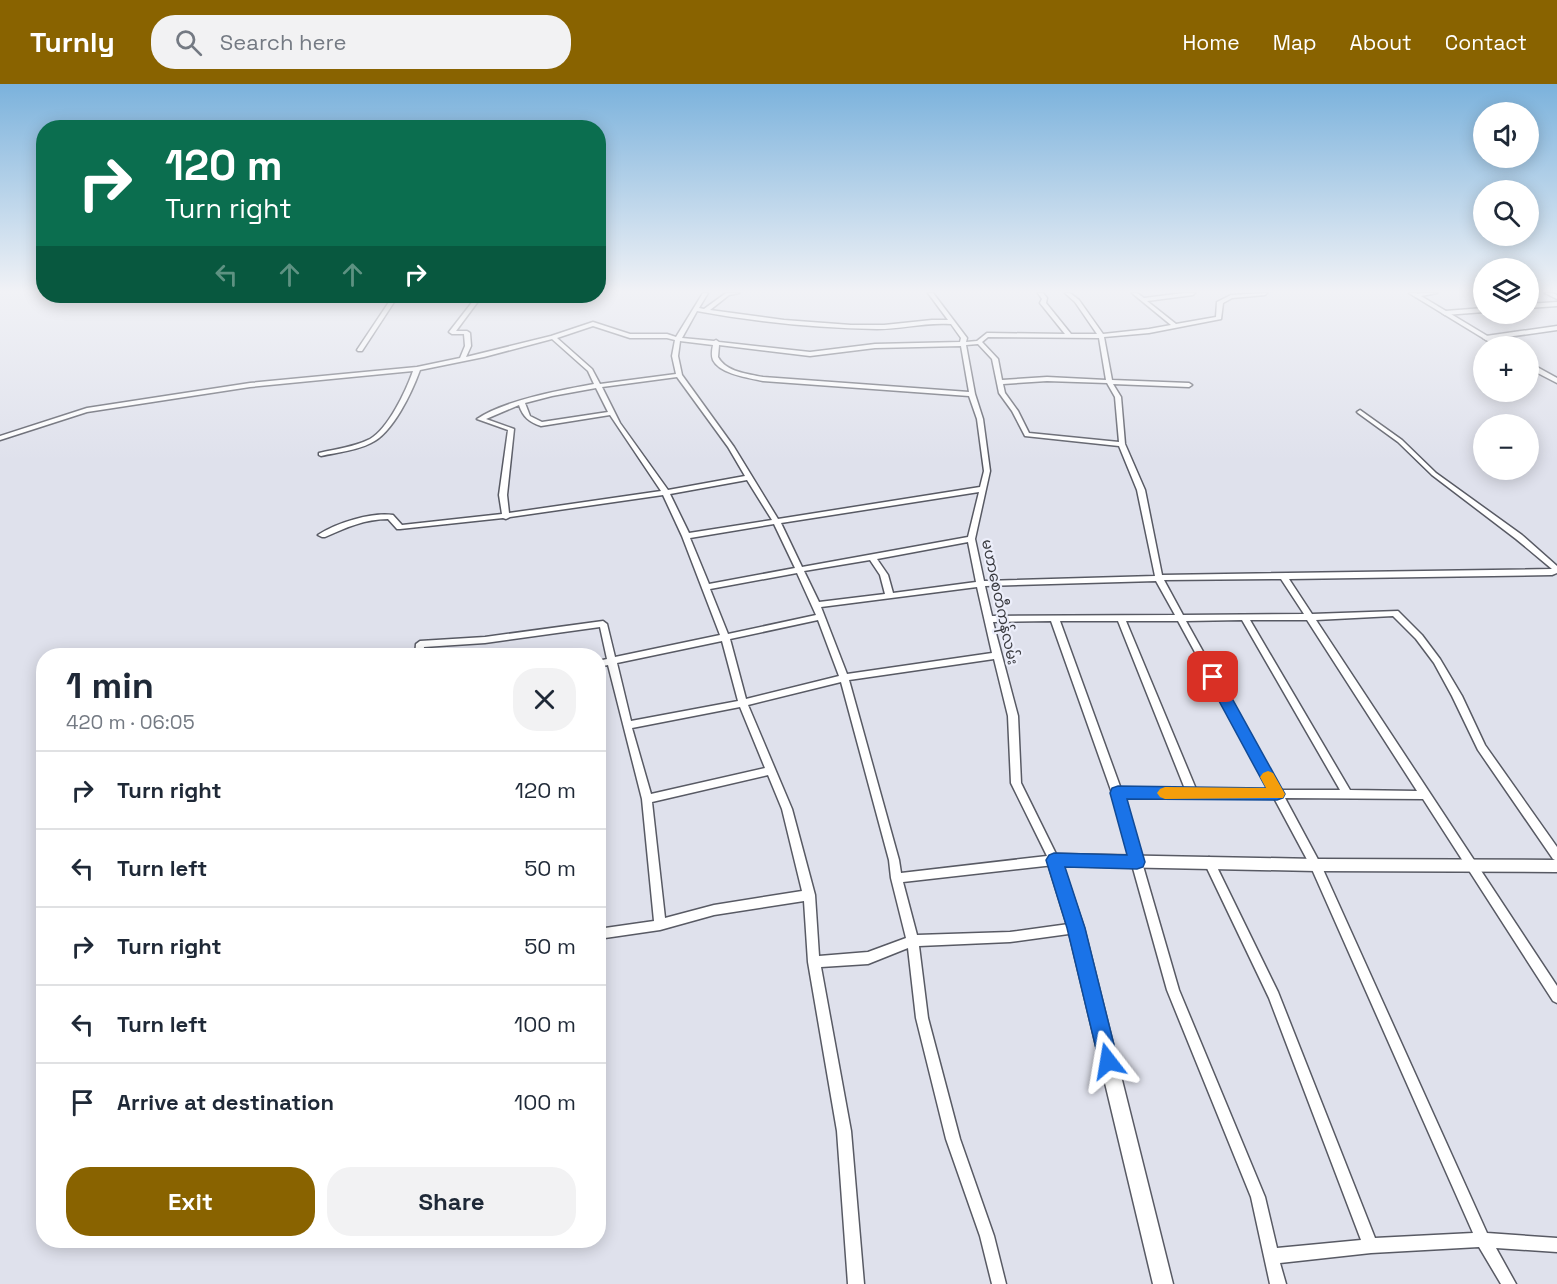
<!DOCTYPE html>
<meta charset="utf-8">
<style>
body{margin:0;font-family:"Space Grotesk","Noto Sans Myanmar",sans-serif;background:#f2f2f3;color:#1f2937;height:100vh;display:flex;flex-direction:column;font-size:22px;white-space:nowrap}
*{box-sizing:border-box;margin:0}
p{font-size:20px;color:#747a83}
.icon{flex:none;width:33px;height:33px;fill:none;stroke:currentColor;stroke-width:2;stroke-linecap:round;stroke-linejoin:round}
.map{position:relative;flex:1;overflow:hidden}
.details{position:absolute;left:36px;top:564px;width:570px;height:600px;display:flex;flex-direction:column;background:#fff;border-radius:24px;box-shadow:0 3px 15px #0003}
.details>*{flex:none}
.hud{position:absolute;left:36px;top:36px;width:570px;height:183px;border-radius:24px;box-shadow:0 3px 15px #0003;background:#0b6e4f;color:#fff;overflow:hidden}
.tools{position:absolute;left:1473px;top:18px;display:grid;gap:12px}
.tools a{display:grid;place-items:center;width:66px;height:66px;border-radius:50%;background:#fff;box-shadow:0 3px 15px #0003;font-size:30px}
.pin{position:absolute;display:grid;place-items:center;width:51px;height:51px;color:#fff;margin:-26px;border-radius:12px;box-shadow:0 3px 9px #0006}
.me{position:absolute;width:66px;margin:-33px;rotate:346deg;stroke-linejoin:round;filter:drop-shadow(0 0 4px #0008)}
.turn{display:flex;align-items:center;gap:21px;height:126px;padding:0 30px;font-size:27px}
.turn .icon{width:78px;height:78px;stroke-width:2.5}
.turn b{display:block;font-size:42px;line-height:51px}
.lanes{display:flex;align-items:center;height:57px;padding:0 30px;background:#0003;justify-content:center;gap:30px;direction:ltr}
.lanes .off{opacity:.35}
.round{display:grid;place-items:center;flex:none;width:63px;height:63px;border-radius:24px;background:#f2f2f3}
.overview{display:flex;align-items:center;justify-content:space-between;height:102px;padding:0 30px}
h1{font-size:36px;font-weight:700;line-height:45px}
.button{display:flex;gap:12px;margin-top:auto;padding:12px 30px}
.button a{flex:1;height:69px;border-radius:24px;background:#896300;color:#fff;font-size:24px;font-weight:700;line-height:69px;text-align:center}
.button a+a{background:#f2f2f3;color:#1f2937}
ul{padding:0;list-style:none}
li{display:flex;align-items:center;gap:18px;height:78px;padding:0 30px;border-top:2px solid #e0e1e3}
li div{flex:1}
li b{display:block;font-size:22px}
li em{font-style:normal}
header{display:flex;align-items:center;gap:36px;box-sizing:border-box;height:84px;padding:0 30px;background:#896300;color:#fff}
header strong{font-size:28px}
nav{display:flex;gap:33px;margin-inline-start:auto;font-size:21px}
.search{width:420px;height:54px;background:#f2f2f3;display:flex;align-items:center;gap:15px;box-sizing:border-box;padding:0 21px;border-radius:24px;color:#747a83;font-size:22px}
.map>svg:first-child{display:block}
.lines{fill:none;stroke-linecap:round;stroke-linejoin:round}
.street-casing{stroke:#585a64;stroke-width:3}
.secondary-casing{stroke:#585a64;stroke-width:3}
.street{fill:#fff;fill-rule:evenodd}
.secondary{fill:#fff;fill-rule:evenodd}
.route{fill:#1a73e8;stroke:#114b97;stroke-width:1.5}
.slow{fill:#f59e0b}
.labels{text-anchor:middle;stroke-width:4.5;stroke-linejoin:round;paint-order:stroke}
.far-street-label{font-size:15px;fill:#3a3b40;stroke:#eceefa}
</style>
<header>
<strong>Turnly</strong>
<div class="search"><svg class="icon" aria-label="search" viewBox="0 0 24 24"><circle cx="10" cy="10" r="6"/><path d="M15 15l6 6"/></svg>Search here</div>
<nav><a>Home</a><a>Map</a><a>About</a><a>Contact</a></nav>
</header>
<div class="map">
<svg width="1557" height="1200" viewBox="0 0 1557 1200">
<rect width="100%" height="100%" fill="#dfe1ec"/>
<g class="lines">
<g class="street-casing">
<g id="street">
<path d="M703,209H708L699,224L704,225L726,209H739L729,211L710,226L784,236L851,241H884L932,236H948L928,209H933L967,254L966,258L977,257L987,249L1065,250L1040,219L1042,215L1038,209H1043L1047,214L1046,219L1071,250H1097L1075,218L1065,209H1070L1079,216L1103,250L1149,245L1171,241L1132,209H1137L1144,214L1184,209H1195L1193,211L1147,217L1176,240L1216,233L1217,218L1231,211L1267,209L1265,211L1232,214L1223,219L1221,235L1149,249L1104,253L1112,296L1189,299L1192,301L1189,303L1113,300L1121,313L1125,360L1145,406L1162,491L1552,485L1516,455L1432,391L1398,358L1358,329L1357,328L1360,326L1402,356L1436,389L1522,451L1557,482V489L1552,491L1289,495L1312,530L1398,527L1422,551L1440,575L1462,612L1485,661L1557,763V777L1553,775L1478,666L1452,612L1434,579L1416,555L1393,532L1316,536L1557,902V919L1553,917L1423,715L1285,714L1321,781L1487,1149L1557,1154V1168L1496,1164L1516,1200H1501L1479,1163L1371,1169L1280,1179L1286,1200H1270L1251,1113L1167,906L1112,709L1051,537L993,538L1018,632L1021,699L1059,776L1058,779L1054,781L903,798L917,851L1010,848L1076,839L1080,840L1082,844L1080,848L1076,849L1010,858L919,862L928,934L960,1055L994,1152L1006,1200H992L980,1152L946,1055L916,934L908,864L868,880L821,883L851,1047L864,1200H848L837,1047L808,878L804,817L714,831L660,846L598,855V845L654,837L642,715L608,581L598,583V577L607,575L600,543L485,559L424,563L423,572H415L416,560L420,557L485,553L603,537L607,540L615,573L720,551L682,452L663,411L510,433L506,435L503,434L400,445H397L388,435C365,435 345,444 325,453H322L318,451C336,439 371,428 393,431L402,441L502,430L499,411L508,346L477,335C505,316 561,306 594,300L588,287L552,255L484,273L420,286C412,308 393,349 371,359C356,367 338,368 321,372L319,371V369C336,365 354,363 370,355C388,345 406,307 413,287L250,303L87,328L0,356V352L87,324L250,299L417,283L460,274L465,262L464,250H452L449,248L477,212H482L456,247H467L470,249L471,262L466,273L551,252L593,238L630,250H667L676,253ZM697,227C756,238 817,244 877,245C902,245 926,238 951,240L961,254L960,258L875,260L810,268L719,258L716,256L714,257L682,254ZM593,242L630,254H667L675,256L672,272L676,290L600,300L592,285L557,254ZM988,253L1099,254L1106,296L1047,293L1002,296L998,275L982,258ZM680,257L713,261C712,266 711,271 713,276C720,290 749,294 763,297L969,312L977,335L984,387L980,403L778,435L734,363L682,291L678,272ZM978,260L992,275L999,309L1012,327L1025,352L1119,362L1137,406L1155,492L984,497L975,455L990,387L983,335L975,310L966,261ZM719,261L810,272L875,264L961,262L969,308L763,293C748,290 726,288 718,273ZM677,293L728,363L745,392L668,406L620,339L602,303ZM1047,297L1107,299L1115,313L1119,358L1029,349L1018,327L1005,309L1003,300ZM596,304L608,328L542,338L530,332L525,319L552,312ZM519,321C523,333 529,338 541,342L610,331L661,407L509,429L507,411L514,345L486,335ZM747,396L772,436L689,449L670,410ZM979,408L968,453L802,483L781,439ZM774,440L795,484L709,500L690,454ZM968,458L976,498L893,509L888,491L877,475ZM870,476L880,491L885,510L819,518L804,487ZM797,489L816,531L728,550L710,505ZM1281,495L1304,530L1183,531L1164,496ZM1156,497L1175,531L992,532L985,502ZM977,503L992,569L847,590L821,523ZM818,536L839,592L746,615L730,555ZM1242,536L1340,706H1280L1186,537ZM1250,536H1307L1417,707L1350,706ZM1060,537H1118L1185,705H1121ZM1126,537H1178L1270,706L1196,705ZM722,557L738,617L631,637L617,579ZM994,575L1008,632L1011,699L1047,772L901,789L899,776L849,596ZM841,598L889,776L891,794L906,854L868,868L819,872L815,811L792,725L748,621ZM740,623L765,684L651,710L632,644ZM768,691L782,725L802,807L714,821L665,834L652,718ZM1123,713L1274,714L1311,783L1473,1149L1375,1154L1278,908L1213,775L1209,773L1205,775L1204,778L1269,914L1361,1156L1277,1164L1265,1113L1179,906Z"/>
<path d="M1422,209H1437L1416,213L1413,211Z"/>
<path d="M1545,209H1552L1557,211V215Z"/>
<path d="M393,212H398L362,267H358L357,266Z"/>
<path d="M1557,218V222L1528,224V220Z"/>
<path d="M1484,224V228L1445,231L1442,229L1445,227Z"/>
<path d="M1557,242V246L1486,256L1483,254L1486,252Z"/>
</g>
</g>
<g class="secondary-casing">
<g id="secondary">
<path d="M1409,209H1416L1504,262H1496Z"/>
<path d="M1528,278L1557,294V299L1528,284Z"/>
<path d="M1054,770L1316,775L1557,776V788L1316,787L1063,782L1084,844L1173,1200H1153L1068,844L1047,776L1049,772Z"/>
</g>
</g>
<use href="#street" class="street"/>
<use href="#secondary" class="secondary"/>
</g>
<linearGradient id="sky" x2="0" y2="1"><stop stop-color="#7bb2dc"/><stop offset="0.55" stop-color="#f1f2f6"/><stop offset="1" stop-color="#f1f2f6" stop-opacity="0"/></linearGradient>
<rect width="1557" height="377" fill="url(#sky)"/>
<path class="route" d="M1213,588L1218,589L1285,710L1283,714L1277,716L1127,715L1145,778L1143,783L1137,785L1065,783L1085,844L1118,977L1115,984L1108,987L1102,984L1099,977L1067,844L1046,776L1049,771L1054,769L1127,771L1110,709L1112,704L1118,702L1266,704L1206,593Z"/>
<path class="slow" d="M1268,687L1273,689L1285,710L1283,714L1165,715L1160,713L1157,709L1160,705L1165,703L1266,704L1260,693L1263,689Z"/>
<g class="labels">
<g class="far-street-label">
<text transform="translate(1000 518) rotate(78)" y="5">မဟာစေတီကန်လမ်း</text>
</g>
</g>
</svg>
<div class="tools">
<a><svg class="icon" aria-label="sound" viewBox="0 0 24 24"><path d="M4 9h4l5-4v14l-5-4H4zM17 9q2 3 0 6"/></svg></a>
<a><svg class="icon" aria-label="search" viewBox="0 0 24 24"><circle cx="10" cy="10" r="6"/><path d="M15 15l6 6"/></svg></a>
<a><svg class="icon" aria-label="layers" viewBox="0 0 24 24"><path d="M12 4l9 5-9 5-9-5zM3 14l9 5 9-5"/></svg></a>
<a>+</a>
<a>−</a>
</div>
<div class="pin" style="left:1213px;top:593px;background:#d93025"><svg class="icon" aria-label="arrive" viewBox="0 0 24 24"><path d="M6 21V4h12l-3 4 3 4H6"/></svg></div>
<svg class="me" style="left:1108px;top:977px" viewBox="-20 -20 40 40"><path d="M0-17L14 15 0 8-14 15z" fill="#1a73e8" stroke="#fff" stroke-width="4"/></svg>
<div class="hud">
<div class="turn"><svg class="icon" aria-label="right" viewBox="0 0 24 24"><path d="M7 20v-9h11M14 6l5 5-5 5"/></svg><div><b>120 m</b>Turn right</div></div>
<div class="lanes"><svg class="icon off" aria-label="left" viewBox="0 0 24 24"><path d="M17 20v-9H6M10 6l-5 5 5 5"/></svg><svg class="icon off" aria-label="ahead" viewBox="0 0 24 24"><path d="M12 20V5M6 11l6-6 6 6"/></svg><svg class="icon off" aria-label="ahead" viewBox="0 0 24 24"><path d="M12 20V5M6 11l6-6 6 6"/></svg><svg class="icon" aria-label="right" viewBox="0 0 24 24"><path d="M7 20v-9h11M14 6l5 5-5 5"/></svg></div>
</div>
<section class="details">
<div class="overview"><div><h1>1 min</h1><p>420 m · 06:05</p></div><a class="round"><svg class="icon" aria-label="close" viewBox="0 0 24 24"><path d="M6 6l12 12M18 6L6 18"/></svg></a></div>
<ul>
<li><svg class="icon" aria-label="right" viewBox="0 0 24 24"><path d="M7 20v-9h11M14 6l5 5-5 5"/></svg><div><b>Turn right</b></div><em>120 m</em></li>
<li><svg class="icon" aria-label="left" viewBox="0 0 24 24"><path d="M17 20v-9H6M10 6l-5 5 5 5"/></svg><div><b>Turn left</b></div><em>50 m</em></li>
<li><svg class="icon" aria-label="right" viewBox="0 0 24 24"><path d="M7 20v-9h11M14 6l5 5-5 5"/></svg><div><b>Turn right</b></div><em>50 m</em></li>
<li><svg class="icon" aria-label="left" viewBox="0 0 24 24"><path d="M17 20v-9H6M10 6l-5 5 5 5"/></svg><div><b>Turn left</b></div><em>100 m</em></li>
<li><svg class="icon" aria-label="arrive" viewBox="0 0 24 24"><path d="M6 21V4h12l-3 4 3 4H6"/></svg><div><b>Arrive at destination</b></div><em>100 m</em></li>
</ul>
<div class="button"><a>Exit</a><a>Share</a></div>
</section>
</div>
